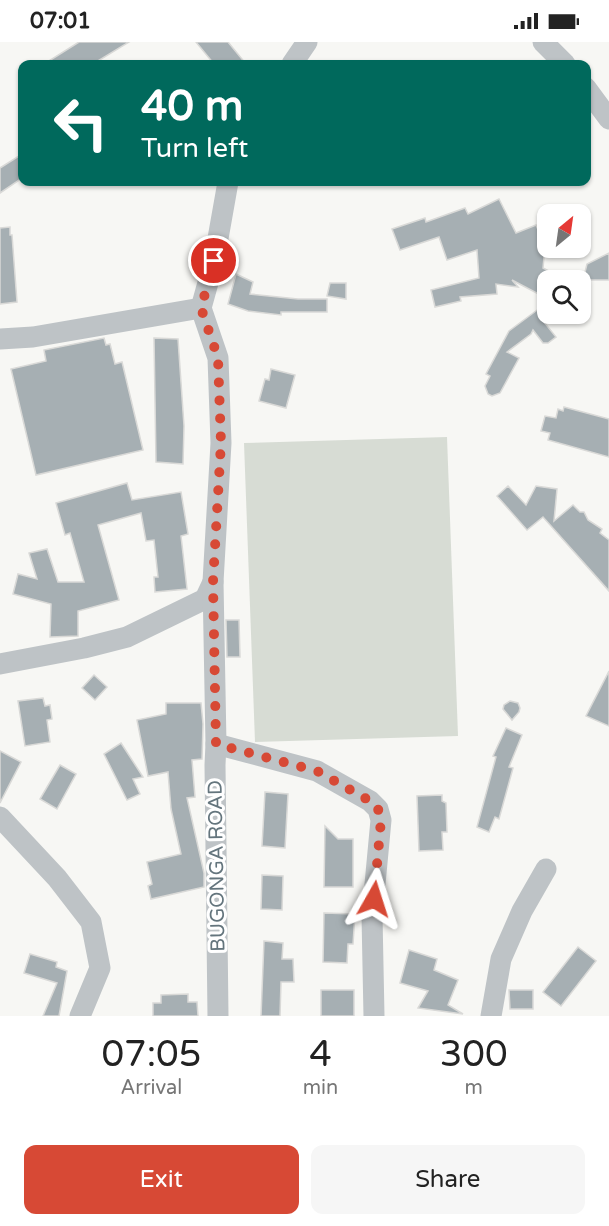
<!DOCTYPE html>
<style>
body{margin:0;font-family:"Varela Round",sans-serif;background:#f6f6f6;color:#222;height:100vh;display:flex;flex-direction:column;font-size:22px;white-space:nowrap}
*{box-sizing:border-box;margin:0}
p{font-size:20px;color:#767676}
.icon{flex:none;width:33px;height:33px;fill:none;stroke:currentColor;stroke-width:2;stroke-linecap:round;stroke-linejoin:round}
.map{position:relative;height:974px;overflow:hidden}
.sheet{display:flex;flex-direction:column;background:#fff;flex:1}
.sheet>*{flex:none}
.banner{position:absolute;left:18px;top:18px;width:573px;height:126px;border-radius:12px;box-shadow:0 2px 4px #0004;background:#00695c;color:#fff;overflow:hidden}
.needle{width:39px;rotate:29deg}
.controls{position:absolute;left:537px;top:162px;display:grid;gap:12px}
.controls a{display:grid;place-items:center;width:54px;height:54px;border-radius:12px;background:#fff;box-shadow:0 2px 4px #0004;font-size:30px}
.pin{position:absolute;display:grid;place-items:center;width:51px;height:51px;color:#fff;margin:-26px;border:3px solid #fff;border-radius:50%;box-shadow:0 2px 6px #0007}
.me{position:absolute;width:66px;margin:-33px;rotate:6deg;stroke-linejoin:round;filter:drop-shadow(0 0 4px #0008)}
.turn{display:flex;align-items:center;gap:21px;height:126px;padding:0 24px;font-size:27px}
.turn .icon{width:78px;height:78px;stroke-width:2.5}
.turn b{display:block;font-size:42px;line-height:51px}
.eta{display:flex;justify-content:space-evenly;align-items:center;height:102px;text-align:center}
.eta b{font-size:36px;font-weight:600;line-height:42px}
.cta{display:flex;gap:12px;margin-top:auto;padding:12px 24px}
.cta a{flex:1;height:69px;border-radius:12px;background:#d74935;color:#fff;font-size:24px;font-weight:600;line-height:69px;text-align:center}
.cta a+a{background:#f6f6f6;color:#222}
.status{display:flex;justify-content:space-between;align-items:center;height:42px;padding:0 30px;background:#fff;direction:ltr}
.status svg{height:16px;fill:currentColor}
.map>svg:first-child{display:block}
.green{fill:#d7dcd4}
.building{fill:#a6afb3;stroke:#d9d9d7;stroke-width:1.5}
.lines{fill:none;stroke-linecap:round;stroke-linejoin:round}
.minor{stroke:#bec3c6;stroke-width:21}
.route{stroke:#d74935;stroke-width:10;stroke-dasharray:0 18}
.labels{text-anchor:middle;stroke-width:6;stroke-linejoin:round;paint-order:stroke}
.street-label{font-size:20px;fill:#64757d;stroke:#fff}
</style>
<div class="status"><b>07:01</b><svg viewBox="0 0 49 12"><path d="M0 12V9h3v3zM5 12V6h3v6zM10 12V3h3v9zM15 12V0h3v12zM26 1h20v11H26zM47 4h2v5h-2z"/></svg></div>
<div class="map">
<svg width="609" height="974" viewBox="0 0 609 974">
<rect width="100%" height="100%" fill="#f7f7f4"/>
<path class="green" d="M447,395L458,694L255,700L244,401Z"/>
<g class="building">
<path d="M79,0H129L93,22H44Z"/>
<path d="M196,0H228L246,22H214Z"/>
<path d="M22,112V136L0,151V126Z"/>
<path d="M499,157L516,191L536,183L545,204L543,226L566,238H548V257L512,238L518,245L496,242L497,252L460,255L461,259L435,265L431,248L479,236L477,208L447,218L439,195L400,208L392,187L425,176L426,180L465,166L468,172Z"/>
<path d="M10,185V193H12L17,260L0,262V186Z"/>
<path d="M609,211V238H583L587,222Z"/>
<path d="M236,232L253,240L250,252L298,257H327V270H281V273L248,269L228,262Z"/>
<path d="M330,241H346V257L327,254Z"/>
<path d="M548,260L540,275L556,295L548,301H543L533,288L531,292L507,310L519,316L500,351L492,354L488,352L485,344L490,334L486,332L509,289Z"/>
<path d="M104,296L106,303L110,302L115,322L122,320L143,408L36,433L11,327L46,319L44,308Z"/>
<path d="M154,296L178,297L184,384L183,422L156,420Z"/>
<path d="M271,327L295,333L286,366L259,359L265,337L269,338Z"/>
<path d="M564,365L609,377V415L548,398L550,391L541,389L545,374L556,376L558,367L563,369Z"/>
<path d="M127,441L132,458L181,450L188,492L181,494L187,547L155,550L154,535H158L154,498L146,499L141,471L98,483L119,558L78,569V594L50,595L51,562L13,552L18,532L37,537L29,511L47,507L58,540H84L70,491L65,493L56,461Z"/>
<path d="M508,444L526,463L536,444L557,447L554,479L573,463L580,470H584L588,478L602,487L600,491L609,498V549L543,475L527,488L497,454Z"/>
<path d="M226,578H239L240,615H227Z"/>
<path d="M609,629V684L586,674Z"/>
<path d="M94,633L107,645L95,658L82,646Z"/>
<path d="M43,656L45,664L50,663L52,677L47,678L50,700L25,704L18,659Z"/>
<path d="M510,659L518,661L520,666L519,670L512,678L503,667L504,663Z"/>
<path d="M166,661H201L203,682L202,717L192,718L195,755L187,756L204,831V845L151,857L148,844L152,842L147,820L181,812L171,767L168,730L148,734L137,678L166,672Z"/>
<path d="M506,686L522,693L509,725L513,726L499,777L495,775L489,790L477,785L496,715L493,714Z"/>
<path d="M121,701L143,735L133,737L140,752L127,758L104,712Z"/>
<path d="M0,709L21,720L0,761Z"/>
<path d="M60,723L76,732L57,767L40,757Z"/>
<path d="M265,750L288,752L285,806L262,804Z"/>
<path d="M442,753V759L446,761L447,790H442L443,808L419,809L417,754Z"/>
<path d="M325,784L338,797H353V845H324Z"/>
<path d="M262,833L283,834L282,868L261,867Z"/>
<path d="M324,871L355,872L353,902H348L347,921L323,920Z"/>
<path d="M264,899L283,901L282,917H293L294,940H281L280,974H261Z"/>
<path d="M578,905L596,919L561,964L543,950Z"/>
<path d="M409,908L437,917L434,928L458,938L448,963L463,972L418,966L428,949L400,941Z"/>
<path d="M30,912L57,920L56,925L67,929L59,974H43L57,941L24,931Z"/>
<rect x="321" y="948" width="33" height="26"/>
<path d="M509,948H533V967H510Z"/>
<path d="M188,952V960H197L198,974H153V961H161V953Z"/>
</g>
<g class="lines">
<g class="minor">
<path d="M543,0L565,22"/>
<path d="M292,22L307,0"/>
<path d="M586,46L609,77"/>
<path d="M0,297L33,295L201,266"/>
<path d="M0,622L84,606L127,595L205,557L213,540"/>
<path d="M216,702L317,729L370,759L378,767L381,778L372,874L374,974"/>
<path d="M0,775L57,836L91,880L100,926L80,974"/>
<path d="M218,974L215,723L216,702L213,540L221,401L218,316L201,266L214,219L228,140"/>
<path d="M491,974L501,917L522,869L546,827"/>
</g>
</g>
<g class="lines">
<path class="route" d="M214,219L201,266L218,316L221,401L213,540L216,702L317,729L370,759L371,762L378,767L381,778L374,857"/>
</g>
<g class="labels">
<g class="street-label">
<text transform="translate(216 824) rotate(-91)" y="7">BUGONGA ROAD</text>
</g>
</g>
</svg>
<div class="controls">
<a><svg class="needle" viewBox="-14 -14 28 28"><path d="M0-13l5 13h-10z" fill="#e53935"/><path d="M0 13l5-13h-10z" fill="#767676"/></svg></a>
<a><svg class="icon" aria-label="search" viewBox="0 0 24 24"><circle cx="10" cy="10" r="6"/><path d="M15 15l6 6"/></svg></a>
</div>
<div class="pin" style="left:214px;top:219px;background:#d93025"><svg class="icon" aria-label="arrive" viewBox="0 0 24 24"><path d="M6 21V4h12l-3 4 3 4H6"/></svg></div>
<svg class="me" style="left:374px;top:857px" viewBox="-20 -20 40 40"><path d="M0-17L14 15 0 8-14 15z" fill="#d74935" stroke="#fff" stroke-width="4"/></svg>
<div class="banner">
<div class="turn"><svg class="icon" aria-label="left" viewBox="0 0 24 24"><path d="M17 20v-9H6M10 6l-5 5 5 5"/></svg><div><b>40 m</b>Turn left</div></div>
</div>
</div>
<section class="sheet">
<div class="eta">
<div><b>07:05</b><p>Arrival</p></div>
<div><b>4</b><p>min</p></div>
<div><b>300</b><p>m</p></div>
</div>
<div class="cta"><a>Exit</a><a>Share</a></div>
</section>
